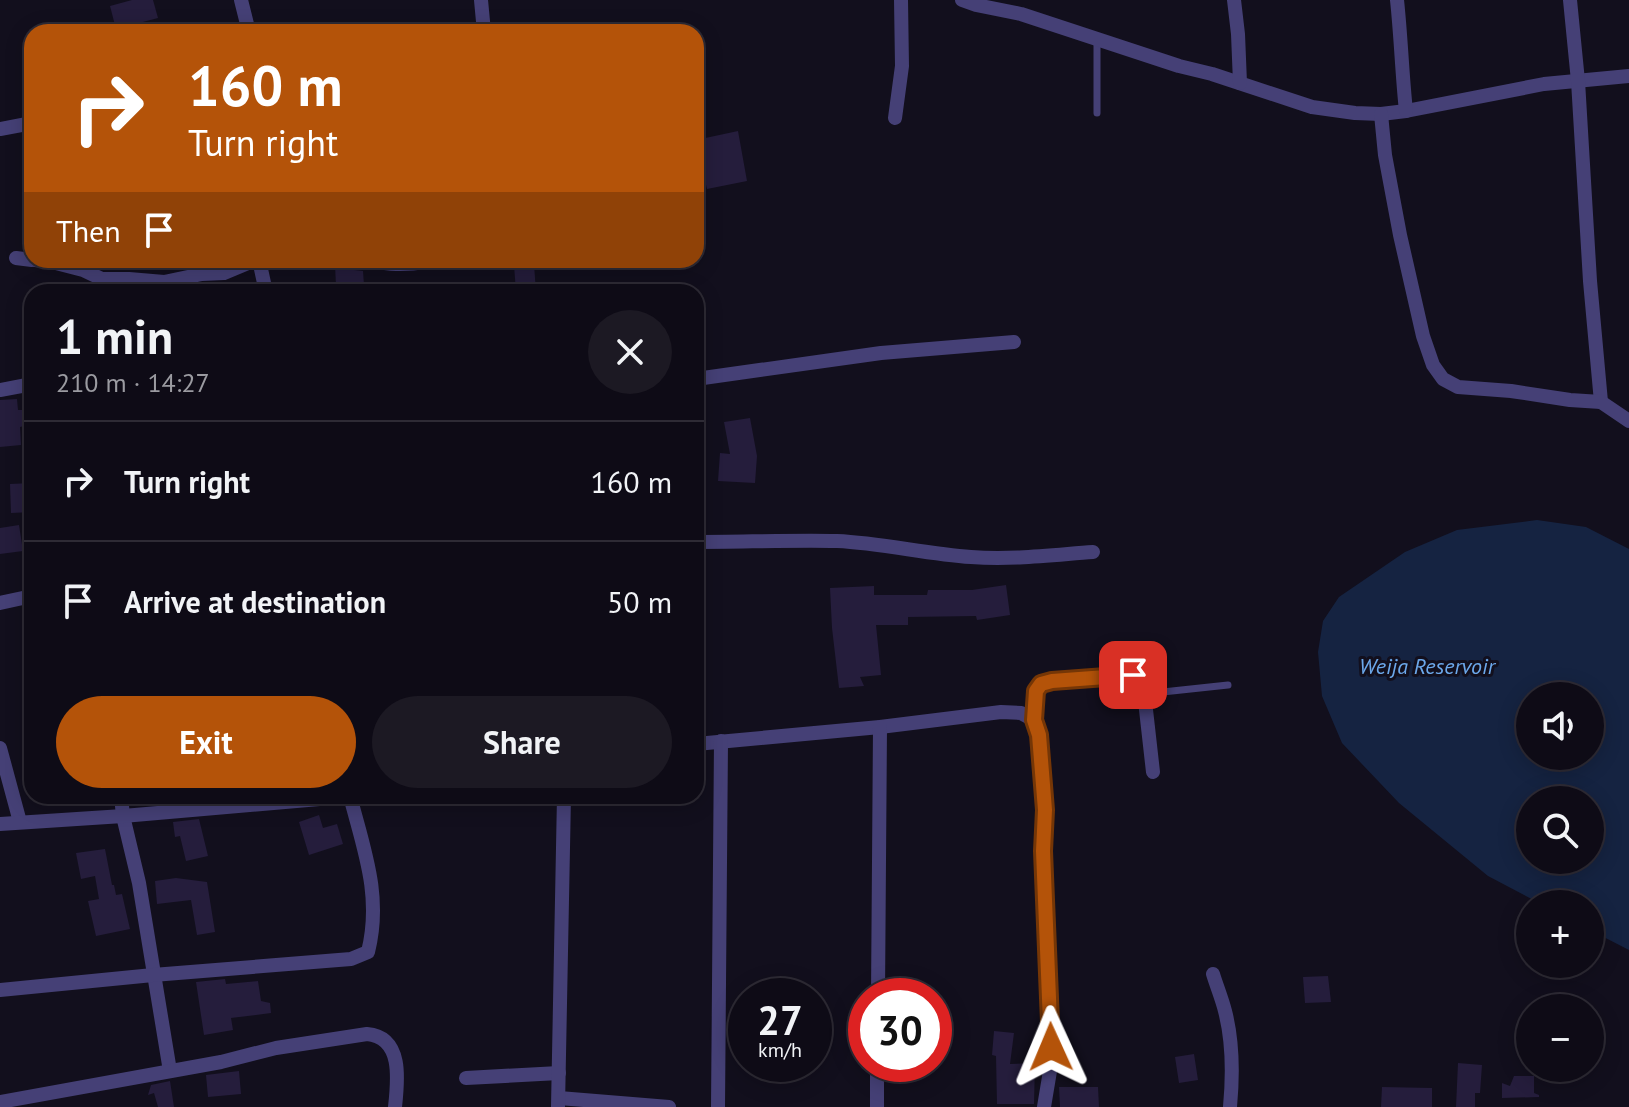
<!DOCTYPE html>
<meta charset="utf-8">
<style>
body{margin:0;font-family:"PT Sans",sans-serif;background:#1c1923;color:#f1f3f6;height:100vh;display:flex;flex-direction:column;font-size:30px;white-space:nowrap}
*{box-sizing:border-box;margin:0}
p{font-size:26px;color:#9b9ba1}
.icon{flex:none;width:44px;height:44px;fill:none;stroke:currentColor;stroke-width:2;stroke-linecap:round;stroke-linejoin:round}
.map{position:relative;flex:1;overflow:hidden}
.details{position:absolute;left:24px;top:284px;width:680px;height:520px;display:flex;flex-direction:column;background:#0e0b16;border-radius:24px;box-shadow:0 4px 20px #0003,0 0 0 2px #2e2b35}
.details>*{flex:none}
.banner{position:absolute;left:24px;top:24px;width:680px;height:244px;border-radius:24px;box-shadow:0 4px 20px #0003,0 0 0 2px #2e2b35;background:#b45309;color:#fff;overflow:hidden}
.buttons{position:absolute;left:1516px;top:682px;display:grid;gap:16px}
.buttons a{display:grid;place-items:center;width:88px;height:88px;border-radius:50%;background:#0e0b16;box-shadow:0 4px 20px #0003,0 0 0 2px #2e2b35;font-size:40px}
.speed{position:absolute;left:728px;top:978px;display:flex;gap:16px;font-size:40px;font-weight:700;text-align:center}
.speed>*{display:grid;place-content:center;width:104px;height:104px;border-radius:50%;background:#0e0b16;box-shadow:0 4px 20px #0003,0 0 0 2px #2e2b35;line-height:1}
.speed small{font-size:20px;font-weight:400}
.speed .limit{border:12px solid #d22;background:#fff;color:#111}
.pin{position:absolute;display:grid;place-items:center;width:68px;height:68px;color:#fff;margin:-34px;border-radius:16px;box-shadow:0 4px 12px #0006}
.me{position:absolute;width:88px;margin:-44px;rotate:359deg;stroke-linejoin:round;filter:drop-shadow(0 0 6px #0008)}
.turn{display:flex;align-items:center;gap:28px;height:168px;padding:0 32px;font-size:36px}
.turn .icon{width:104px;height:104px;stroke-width:2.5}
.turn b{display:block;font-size:56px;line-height:68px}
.then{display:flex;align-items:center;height:76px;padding:0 32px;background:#0003;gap:16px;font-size:30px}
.round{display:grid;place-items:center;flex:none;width:84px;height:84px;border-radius:42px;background:#1c1923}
.summary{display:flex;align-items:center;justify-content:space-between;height:136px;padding:0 32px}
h1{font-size:48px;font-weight:700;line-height:60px}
.action{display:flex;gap:16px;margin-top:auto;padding:16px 32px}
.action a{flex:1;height:92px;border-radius:48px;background:#b45309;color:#fff;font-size:32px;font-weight:700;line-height:92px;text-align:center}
.action a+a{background:#1c1923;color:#f1f3f6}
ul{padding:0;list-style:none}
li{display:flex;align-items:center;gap:24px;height:120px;padding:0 32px;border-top:2px solid #2e2b35}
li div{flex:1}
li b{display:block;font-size:30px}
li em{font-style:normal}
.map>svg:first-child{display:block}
.water{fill:#152341;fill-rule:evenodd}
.building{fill:#251d3c}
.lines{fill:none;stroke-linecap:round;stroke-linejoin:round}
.lane{stroke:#454076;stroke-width:7}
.street{stroke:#454076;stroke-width:14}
.route-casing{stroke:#753606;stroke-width:20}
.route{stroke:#b45309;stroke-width:14}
.labels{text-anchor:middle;stroke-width:6;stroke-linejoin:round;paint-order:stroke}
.water-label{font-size:22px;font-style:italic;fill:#6ca8eb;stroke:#120f1d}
</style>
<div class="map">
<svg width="1629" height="1107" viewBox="0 0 1629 1107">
<rect width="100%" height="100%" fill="#120f1d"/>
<path class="water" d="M1537,520L1586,527L1629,549V950L1590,930V904H1541L1488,876L1399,803L1342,743L1322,696L1318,652L1323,621L1339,597L1405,552L1457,530ZM1530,696H1590V756H1530ZM1530,800H1590V860H1530Z"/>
<g class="building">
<path d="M132,0H153L158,18L116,29L110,6Z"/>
<path d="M738,131L747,181L707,189L701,164L699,165L696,140Z"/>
<path d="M534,264L536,292H516L514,265Z"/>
<path d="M335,265H347L354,270L363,271L364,285L336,286Z"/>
<path d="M17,399L18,410H22L24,426L20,427L21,445L0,447V400Z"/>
<path d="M750,418L757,456L755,483L718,481L720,453L730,454L724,422Z"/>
<path d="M32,483V512L11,513L10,484Z"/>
<path d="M19,525L23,551L0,554V528Z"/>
<path d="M1006,585L1010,615L977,620L976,616L908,617V625H876L881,675L860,677L864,686L839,688L832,628L830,588L874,586V595H927L928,590H972Z"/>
<path d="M319,815L323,828L337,824L343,844L309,855L299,822Z"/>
<path d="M199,819L208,856L186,861L180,836L175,837L173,822Z"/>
<path d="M105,849L112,885H114L116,895L122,894L130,929L96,936L88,901L99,899L95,876L81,879L76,853Z"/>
<path d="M176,878L207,882L215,932L197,935L191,900L157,904L155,881Z"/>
<path d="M1328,976L1331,1002L1305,1003L1303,977Z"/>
<path d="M225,979L226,984L258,981L261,1001L270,1003L271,1013L231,1018L233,1030L204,1035L196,982Z"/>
<path d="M994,1031L1014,1033L1010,1064L1035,1063L1034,1104H997L996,1056L992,1055Z"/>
<path d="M1194,1054L1198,1080L1179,1083L1175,1057Z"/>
<path d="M1458,1063L1482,1065L1480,1093H1475V1107H1456Z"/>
<path d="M239,1071L241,1094L208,1097L206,1075Z"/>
<path d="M1514,1076H1534V1093L1539,1095V1097L1502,1098V1083L1510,1086Z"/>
<path d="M170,1081L174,1107H158L154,1093L148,1095L151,1085Z"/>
<path d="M1059,1087H1098L1099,1107H1060Z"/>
<path d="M1382,1087L1432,1088V1107H1381Z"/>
</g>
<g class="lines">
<g class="lane">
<path d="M1097,113V40"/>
<path d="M1144,694L1228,685"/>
</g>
<g class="street">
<path d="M241,0L249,32"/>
<path d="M481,0L484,32"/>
<path d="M962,0L976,5L1021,14L1179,66L1212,74L1312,107L1355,113L1381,114L1406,111L1544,84L1629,76"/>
<path d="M1234,0L1238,34L1240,83"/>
<path d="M1397,0C1401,37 1402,74 1406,111"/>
<path d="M1570,0L1578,81L1590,281L1601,402"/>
<path d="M1381,114L1385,155L1400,235L1423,336L1433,365L1443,379L1458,387L1511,391L1570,400L1601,402L1629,421"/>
<path d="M895,118L902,66L901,0"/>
<path d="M0,129L32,123"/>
<path d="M16,258L32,260"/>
<path d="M35,260L52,262L83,270L102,279H129L164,282L202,274L224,273L255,260"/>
<path d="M259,260L266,292"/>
<path d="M356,260C379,263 401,266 425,262L426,260"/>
<path d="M696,379L881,353L1014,342"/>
<path d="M0,390L32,384"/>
<path d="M696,542C743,542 790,540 837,541C882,543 926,554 971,557C1012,560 1052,555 1093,552"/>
<path d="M0,603L32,596"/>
<path d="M696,744L880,727L1001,712L1021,713L1034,720"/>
<path d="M0,748L20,822"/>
<path d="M121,796L123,816L139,883L170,1071"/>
<path d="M0,824L123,816L354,796"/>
<path d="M1213,974C1217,987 1222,999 1225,1011C1233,1042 1233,1075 1230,1107"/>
<path d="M0,990L153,975L351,959L368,952C382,896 364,850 350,796"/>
<path d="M878,996L880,727"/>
<path d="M466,1078L559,1073"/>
<path d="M559,1098L669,1107"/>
<path d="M0,1102L221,1062L276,1048L367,1034C403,1037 398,1080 395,1107"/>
<path d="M558,1107L564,796"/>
<path d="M718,1107L721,741"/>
<path d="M877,1107V1064"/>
<path d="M1044,1107L1050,1071L1051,1013L1045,913L1043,851L1045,810L1039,735L1034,720L1036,691L1041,684L1052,681L1133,675L1139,676L1143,683L1153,772"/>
</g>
</g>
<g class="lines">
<g class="route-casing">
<path id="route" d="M1051,1047L1043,851L1045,810L1039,735L1034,720L1036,691L1041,684L1052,681L1133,675"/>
</g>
<use href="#route" class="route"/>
</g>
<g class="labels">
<g class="water-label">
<text x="1427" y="674">Weija Reservoir</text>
</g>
</g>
</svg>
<div class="buttons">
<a><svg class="icon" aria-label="sound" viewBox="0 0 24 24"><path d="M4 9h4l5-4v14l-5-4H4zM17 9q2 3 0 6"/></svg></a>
<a><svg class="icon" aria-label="search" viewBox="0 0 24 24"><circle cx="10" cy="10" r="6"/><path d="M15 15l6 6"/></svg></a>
<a>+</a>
<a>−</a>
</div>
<div class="speed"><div>27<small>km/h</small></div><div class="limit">30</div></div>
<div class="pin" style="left:1133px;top:675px;background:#d93025"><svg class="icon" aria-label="arrive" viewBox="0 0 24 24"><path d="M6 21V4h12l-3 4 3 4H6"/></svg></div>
<svg class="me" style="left:1051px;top:1047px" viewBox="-20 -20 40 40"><path d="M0-17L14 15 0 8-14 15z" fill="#b45309" stroke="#fff" stroke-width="4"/></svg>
<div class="banner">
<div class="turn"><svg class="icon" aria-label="right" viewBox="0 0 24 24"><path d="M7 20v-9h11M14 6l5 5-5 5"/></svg><div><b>160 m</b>Turn right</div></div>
<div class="then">Then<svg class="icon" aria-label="arrive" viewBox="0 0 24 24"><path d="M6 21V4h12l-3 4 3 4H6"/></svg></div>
</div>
<section class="details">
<div class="summary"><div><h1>1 min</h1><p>210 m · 14:27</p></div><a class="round"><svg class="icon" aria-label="close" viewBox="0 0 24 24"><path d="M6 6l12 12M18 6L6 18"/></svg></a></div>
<ul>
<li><svg class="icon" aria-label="right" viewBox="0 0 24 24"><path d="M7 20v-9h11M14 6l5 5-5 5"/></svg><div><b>Turn right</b></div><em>160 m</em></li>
<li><svg class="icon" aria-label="arrive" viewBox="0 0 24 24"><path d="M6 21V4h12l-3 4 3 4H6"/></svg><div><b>Arrive at destination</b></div><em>50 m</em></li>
</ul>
<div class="action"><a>Exit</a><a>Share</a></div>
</section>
</div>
